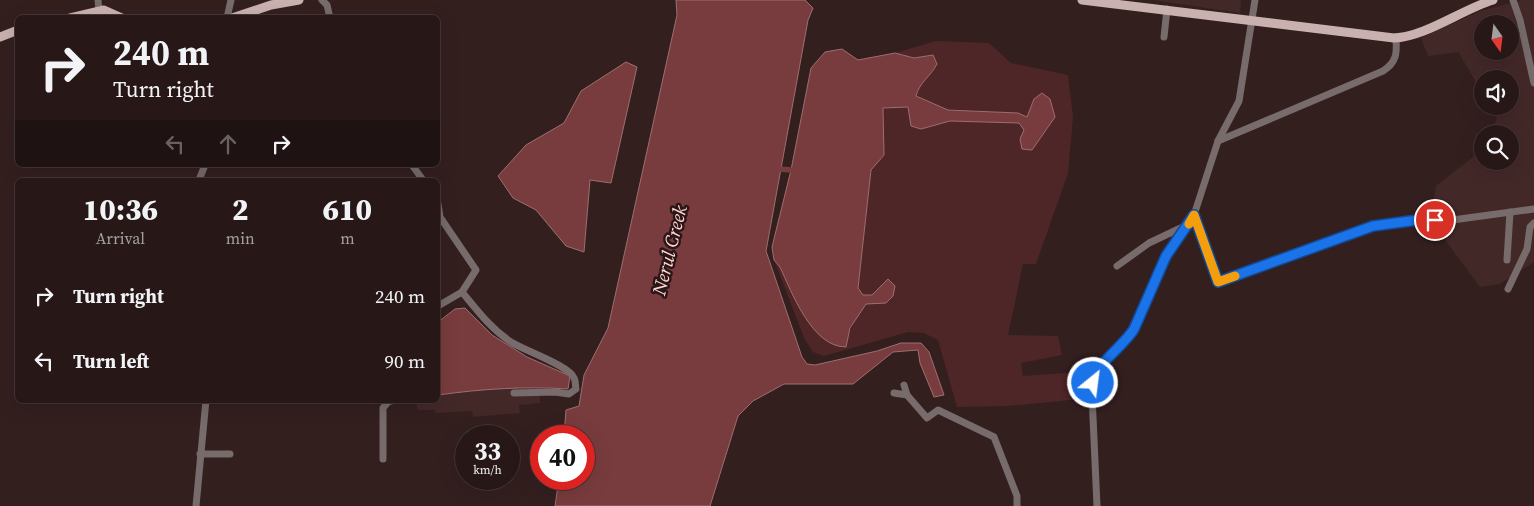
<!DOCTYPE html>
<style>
body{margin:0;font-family:"Source Serif 4",serif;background:#2f2020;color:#f1f3f6;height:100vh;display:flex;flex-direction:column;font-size:19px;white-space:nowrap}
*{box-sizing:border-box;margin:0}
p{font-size:16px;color:#a49fa1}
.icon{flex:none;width:28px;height:28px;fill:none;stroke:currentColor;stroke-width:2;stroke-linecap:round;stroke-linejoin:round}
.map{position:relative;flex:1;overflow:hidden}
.panel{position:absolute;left:15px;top:178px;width:425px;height:225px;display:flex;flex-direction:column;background:#271717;border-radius:8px;box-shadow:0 5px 20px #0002,0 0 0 1px #433636}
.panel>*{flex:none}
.hud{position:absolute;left:15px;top:15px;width:425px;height:152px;border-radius:8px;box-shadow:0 5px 20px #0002,0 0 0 1px #433636;background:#271717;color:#f1f3f6;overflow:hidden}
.needle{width:32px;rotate:166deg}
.tools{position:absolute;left:1474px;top:15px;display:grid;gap:10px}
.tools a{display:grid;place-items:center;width:45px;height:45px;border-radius:50%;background:#271717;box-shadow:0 5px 20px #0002,0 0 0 1px #433636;font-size:25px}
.speed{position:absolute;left:455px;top:425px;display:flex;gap:10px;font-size:25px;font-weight:700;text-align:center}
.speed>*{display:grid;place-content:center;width:65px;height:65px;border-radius:50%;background:#271717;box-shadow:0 5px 20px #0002,0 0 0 1px #433636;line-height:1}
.speed small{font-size:12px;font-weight:400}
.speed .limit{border:8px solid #d22;background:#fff;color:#111}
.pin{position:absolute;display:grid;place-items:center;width:42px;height:42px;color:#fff;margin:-21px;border:2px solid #fff;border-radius:50%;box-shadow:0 1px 5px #0007}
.me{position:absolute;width:55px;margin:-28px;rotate:29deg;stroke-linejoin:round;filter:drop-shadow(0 0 4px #0008)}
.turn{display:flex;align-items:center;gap:18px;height:105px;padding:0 15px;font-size:22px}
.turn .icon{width:65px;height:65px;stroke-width:2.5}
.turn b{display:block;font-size:35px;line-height:42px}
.lanes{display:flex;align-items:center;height:48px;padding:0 15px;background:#0003;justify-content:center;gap:25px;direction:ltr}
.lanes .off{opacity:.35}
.eta{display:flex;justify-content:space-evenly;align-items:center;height:85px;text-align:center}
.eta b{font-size:30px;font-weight:800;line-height:35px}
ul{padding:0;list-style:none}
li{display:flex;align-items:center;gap:15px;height:65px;padding:0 15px}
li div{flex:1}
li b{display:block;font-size:19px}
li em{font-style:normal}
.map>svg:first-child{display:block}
.built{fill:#432828;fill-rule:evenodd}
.green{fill:#4f2627}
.water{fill:#793c3e;stroke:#9d6e70}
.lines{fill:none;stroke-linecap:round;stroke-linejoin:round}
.canal{stroke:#793c3e;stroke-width:5.5}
.minor{stroke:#776b6b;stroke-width:7}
.major{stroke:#c9b1b0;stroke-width:9}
.route-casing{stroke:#114b97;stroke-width:12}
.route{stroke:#1a73e8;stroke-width:9}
.slow{stroke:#f59e0b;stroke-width:9}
.labels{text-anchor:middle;stroke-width:5;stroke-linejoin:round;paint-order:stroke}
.water-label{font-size:19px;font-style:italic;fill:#fed6d5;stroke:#2a1616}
</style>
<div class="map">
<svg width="1534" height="506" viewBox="0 0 1534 506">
<rect width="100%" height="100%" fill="#341f1f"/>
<g class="built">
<path d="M1153,0H1241L1240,13Z"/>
<path d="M1522,0H1534V262L1500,284L1480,287L1431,221L1436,186L1482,150V161H1510V134H1490L1497,118L1491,106H1510V79H1482V92L1458,52L1428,56L1421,38L1480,11ZM1482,24H1510V51H1482Z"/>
<path d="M539,387L540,403L519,405L520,413L473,417L472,411L436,413L435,410H417V400H438V395L471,390Z"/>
</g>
<path class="green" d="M936,41L989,43L1011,63L1068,75L1073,117L1068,173L1036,264H1023L1008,335L1058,336L1062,355L1021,363L1023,376L1067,373L1071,400L1007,406L957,407L938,340L924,333L908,332L824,356L813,352L805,340L774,260L846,347C852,316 867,302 888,280L873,295H863L858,288L871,169L884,155L883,108L908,107L921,129L950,121L1019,123L1024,130L1020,139L1022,149L1034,99L1027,117L1018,113L947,109L916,96C919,83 931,77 936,64L933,55L914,58L895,53Z"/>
<g class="water">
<path d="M676,0H805L813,8L808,20L766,251L802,357L807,364L815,365L877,351L901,343H921L929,352L944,395L934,397L920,363L918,350L893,352L853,384H784L753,401L738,416L710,506H555L559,479H584V436H564L566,410L579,406L584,375L608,328L677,15Z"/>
<path d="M842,49L858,60L895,53L914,58L933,55L937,64C931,76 919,83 916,96L948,110L1018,113L1027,117L1034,99L1042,93L1050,99L1055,117L1032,150L1022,149L1020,139L1024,130L1019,123L950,121L921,129L911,126L908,107L883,108L884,155L871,170L858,288L863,295H872L888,279L895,286L893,296L886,303L866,304L850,328L846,347C812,347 792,293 780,267L774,260L772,247L791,170L811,68L825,52Z"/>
<path d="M626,62L637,67L611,183L590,180L584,252L566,246L536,210L513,198L498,176L526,145L564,123L581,91Z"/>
<path d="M465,308L492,335L527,357L570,376L568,389C525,386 481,389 438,395V322L455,309Z"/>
</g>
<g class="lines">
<path class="canal" d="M779,169L791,170"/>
<g class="minor">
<path d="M98,0L99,11"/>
<path d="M322,0L327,5L330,18"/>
<path d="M1513,0L1520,20L1534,83"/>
<path d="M227,18L231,0"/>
<path d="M1164,37L1167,9"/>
<path d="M1218,141L1239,101L1255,0"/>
<path d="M412,165L423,180"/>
<path d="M199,180L205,165"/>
<path d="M438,204L440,217L476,270L462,292C477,310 491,329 511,342C523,350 570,366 574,378C576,381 575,386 576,389L569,394L555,392L514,393"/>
<path d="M1194,215L1218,282L1373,226L1425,219L1445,221L1534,209"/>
<path d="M1507,260L1510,212"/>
<path d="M1117,266L1149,243L1187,225"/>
<path d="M1508,289L1527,249L1530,227L1534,223"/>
<path d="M438,306L462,292"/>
<path d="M904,385L907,395"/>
<path d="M894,393L907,395L927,418L938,410L994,437L1017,496V506"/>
<path d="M200,454H230"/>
<path d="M383,459V408L388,402L395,400"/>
<path d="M196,506L206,400"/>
<path d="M1097,506L1092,395C1094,362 1118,354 1134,329L1166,256L1194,215L1218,141L1383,71C1397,62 1397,53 1396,37"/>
</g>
<g class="major">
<path d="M1082,0L1394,38C1425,37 1461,10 1493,0"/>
<path d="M70,18L104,10L122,18"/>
<path d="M232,18L271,5L299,0"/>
<path d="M0,37L18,30"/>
</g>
</g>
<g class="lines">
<g class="route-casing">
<path id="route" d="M1093,383C1098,361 1122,348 1134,329L1166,256L1194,215L1218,282L1373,226L1425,219L1435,220"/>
</g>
<use href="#route" class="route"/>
<path class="slow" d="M1189,224L1194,215L1218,282L1235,276"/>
</g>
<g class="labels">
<g class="water-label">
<text transform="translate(669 250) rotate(-76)" y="7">Nerul Creek</text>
</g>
</g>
</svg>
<div class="tools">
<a><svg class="needle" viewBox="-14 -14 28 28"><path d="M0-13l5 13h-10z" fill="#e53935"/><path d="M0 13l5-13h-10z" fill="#a49fa1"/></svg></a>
<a><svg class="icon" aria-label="sound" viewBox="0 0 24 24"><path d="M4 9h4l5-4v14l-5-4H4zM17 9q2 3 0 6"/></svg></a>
<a><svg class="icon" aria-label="search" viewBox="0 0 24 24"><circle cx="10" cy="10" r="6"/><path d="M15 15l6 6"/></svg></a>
</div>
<div class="speed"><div>33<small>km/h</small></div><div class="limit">40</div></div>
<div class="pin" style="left:1435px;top:220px;background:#d93025"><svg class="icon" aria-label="arrive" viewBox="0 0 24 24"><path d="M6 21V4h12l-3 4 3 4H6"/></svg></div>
<svg class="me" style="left:1093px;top:383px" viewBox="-20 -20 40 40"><circle r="17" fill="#1a73e8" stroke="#fff" stroke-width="3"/><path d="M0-11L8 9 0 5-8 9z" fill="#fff"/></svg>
<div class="hud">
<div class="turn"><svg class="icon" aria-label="right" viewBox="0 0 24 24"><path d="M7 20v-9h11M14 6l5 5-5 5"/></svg><div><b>240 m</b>Turn right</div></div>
<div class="lanes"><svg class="icon off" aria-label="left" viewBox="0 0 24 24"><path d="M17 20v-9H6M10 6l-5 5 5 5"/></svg><svg class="icon off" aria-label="ahead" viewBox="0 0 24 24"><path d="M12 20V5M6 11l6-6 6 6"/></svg><svg class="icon" aria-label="right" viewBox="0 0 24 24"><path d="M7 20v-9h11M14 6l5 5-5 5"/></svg></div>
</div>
<section class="panel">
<div class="eta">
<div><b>10:36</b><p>Arrival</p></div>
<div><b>2</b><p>min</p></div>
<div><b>610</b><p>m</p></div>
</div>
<ul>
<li><svg class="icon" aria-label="right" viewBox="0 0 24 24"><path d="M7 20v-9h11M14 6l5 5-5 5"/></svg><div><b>Turn right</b></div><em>240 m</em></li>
<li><svg class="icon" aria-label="left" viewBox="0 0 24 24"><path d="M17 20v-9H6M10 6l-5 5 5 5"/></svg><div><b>Turn left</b></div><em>90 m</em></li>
</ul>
</section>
</div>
